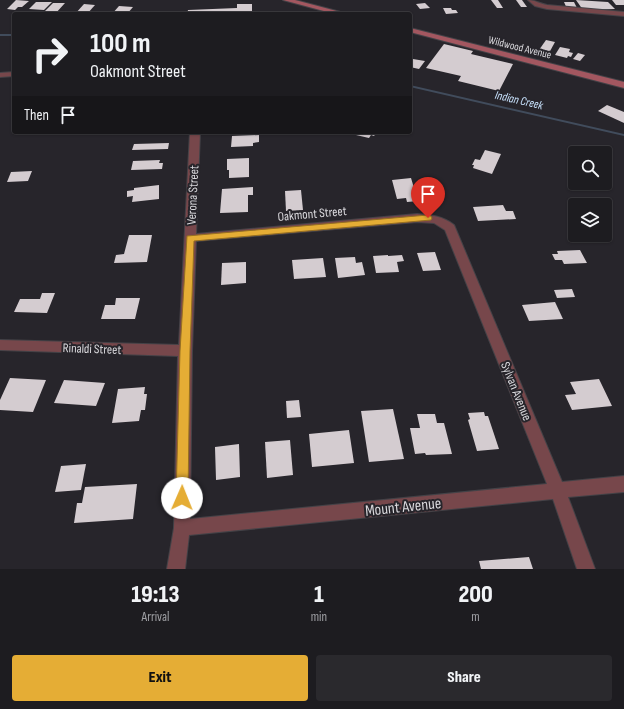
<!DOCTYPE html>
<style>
body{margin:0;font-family:"Sofia Sans Condensed",sans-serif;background:#2a292d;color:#f1f3f6;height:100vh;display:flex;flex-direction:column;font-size:15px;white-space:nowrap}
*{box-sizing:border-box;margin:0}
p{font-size:13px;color:#a0a1a5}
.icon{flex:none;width:22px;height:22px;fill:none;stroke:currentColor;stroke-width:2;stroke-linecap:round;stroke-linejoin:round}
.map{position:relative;height:569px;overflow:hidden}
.sheet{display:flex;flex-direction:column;background:#1d1c20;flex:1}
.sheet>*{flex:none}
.guide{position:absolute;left:12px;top:12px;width:400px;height:122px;border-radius:4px;box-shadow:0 1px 3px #0004,0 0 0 1px #3b3a3e;background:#1d1c20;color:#f1f3f6;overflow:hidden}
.buttons{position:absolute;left:568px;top:146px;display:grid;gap:8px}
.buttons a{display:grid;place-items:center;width:44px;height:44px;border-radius:4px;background:#1d1c20;box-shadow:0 1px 3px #0004,0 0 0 1px #3b3a3e;font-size:20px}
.pin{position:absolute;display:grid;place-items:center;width:34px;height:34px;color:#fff;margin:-41px -17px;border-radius:50% 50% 50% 0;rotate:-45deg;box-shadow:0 0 4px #0007}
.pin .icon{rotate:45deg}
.me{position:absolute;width:44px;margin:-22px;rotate:1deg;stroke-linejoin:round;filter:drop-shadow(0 0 3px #0008)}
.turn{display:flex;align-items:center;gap:14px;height:84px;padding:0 12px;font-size:18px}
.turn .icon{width:52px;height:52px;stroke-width:2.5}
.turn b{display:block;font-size:28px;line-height:34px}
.then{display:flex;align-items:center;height:38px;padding:0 12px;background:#0003;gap:8px;font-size:15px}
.eta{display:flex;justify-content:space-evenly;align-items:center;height:68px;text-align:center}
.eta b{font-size:24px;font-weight:800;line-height:28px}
.primary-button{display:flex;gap:8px;margin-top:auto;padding:8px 12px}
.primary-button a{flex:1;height:46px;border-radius:4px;background:#e5ad35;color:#111;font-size:16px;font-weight:800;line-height:46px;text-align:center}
.primary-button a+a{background:#2a292d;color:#f1f3f6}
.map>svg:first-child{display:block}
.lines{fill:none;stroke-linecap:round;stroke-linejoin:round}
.stream{fill:#414c5c;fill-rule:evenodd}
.building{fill:#d4ccd0}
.lane-casing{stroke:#444247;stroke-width:2}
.street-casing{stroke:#444247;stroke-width:2}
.secondary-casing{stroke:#444247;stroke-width:2}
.lane{fill:#77474b;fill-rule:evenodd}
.street{fill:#77474b;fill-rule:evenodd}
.secondary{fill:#a35760;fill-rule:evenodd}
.route{fill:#e5ad35;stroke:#957022}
.labels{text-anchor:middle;stroke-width:4;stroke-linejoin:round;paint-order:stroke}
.far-street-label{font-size:11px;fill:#dad9dd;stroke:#27252b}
.far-water-label{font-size:12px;font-style:italic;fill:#c8e2fd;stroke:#27252b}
.street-label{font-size:13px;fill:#dad9dd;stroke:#27252b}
.near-street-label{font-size:16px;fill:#dad9dd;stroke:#27252b}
</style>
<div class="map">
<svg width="624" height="569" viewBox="0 0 624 569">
<rect width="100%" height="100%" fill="#27252b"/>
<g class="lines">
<g class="stream">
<rect x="0" y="34" width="14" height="2"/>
<path d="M410,85L624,134V136L410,87Z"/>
</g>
</g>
<g class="building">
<path d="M16,0L29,1L22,7H18L15,10L7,9Z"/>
<path d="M491,0H498L503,8H497Z"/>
<path d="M516,0H522L527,7H521Z"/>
<path d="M576,0L608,2L615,9L583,10Z"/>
<path d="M612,0H624V5H616Z"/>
<path d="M36,2H52L44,10L29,9Z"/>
<path d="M564,2H574L578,10L567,9Z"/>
<path d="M53,3H65L55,14H45L48,11H45Z"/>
<path d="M425,3L430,8L420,9L416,4Z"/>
<path d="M84,4L95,5L87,14H75Z"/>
<path d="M237,4H252V14H187L188,10L237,8Z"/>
<path d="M119,6L133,7L127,14H112Z"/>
<path d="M443,8H451L452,10H456L458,13L446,14Z"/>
<path d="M546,40L555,42L549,53L539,50Z"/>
<path d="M444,44L473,51L471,54L513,64L499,91L458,81L461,76L426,68Z"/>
<path d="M560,47L570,49L569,52L573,53L571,57L568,56L567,58L555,55Z"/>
<path d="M578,53L585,55L580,61L573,59Z"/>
<path d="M413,59L425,61L419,69L410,67V63Z"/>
<path d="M607,105L624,112V123L598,111Z"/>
<path d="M358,132H377L374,136L371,135L369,138L356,135Z"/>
<path d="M259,135V142L253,143V146L231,147L232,136Z"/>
<path d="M169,143L168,149L132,150L134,144Z"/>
<path d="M485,150L501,154L492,174L473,168L474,165H472L475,159L480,160Z"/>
<path d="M249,158V177L229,178V170H227V159Z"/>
<path d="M160,160L159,163H163L162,169L131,170L133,161Z"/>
<path d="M32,171L28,181L7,182L11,172Z"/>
<path d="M411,178L418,201L407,202L406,198L397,199L392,180Z"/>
<path d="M159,185V199L132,202L133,196L127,197V191L134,190V188Z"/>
<path d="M253,187V195H248V212L220,213L222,189Z"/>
<path d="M301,190L303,210L286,211L285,191Z"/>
<path d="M503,205L506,211H513L516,219L478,221L473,207Z"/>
<path d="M129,235H152L147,262L114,263L116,255L124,254Z"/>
<path d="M580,250L587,263L564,264L562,260H555L552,254H558L557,251Z"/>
<path d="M435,252L441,270L423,271L417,253Z"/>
<path d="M388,255V256L402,255L404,261L397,262L399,272L376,273L373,256Z"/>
<path d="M355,257L356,263L362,262L365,275L338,278L335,258Z"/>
<path d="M323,258L326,277L294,279L292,260Z"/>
<path d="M246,262V283L221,285L222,263Z"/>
<path d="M572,289L575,297L557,298L554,290Z"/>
<path d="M42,293H55L47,313L14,312L20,299H40Z"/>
<path d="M116,298H140L135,319H101L105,305H115Z"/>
<path d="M555,302L563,319L529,321L522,305Z"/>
<path d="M10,378L46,380L33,412L0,410V400Z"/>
<path d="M599,379L612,406L572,410L565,395L576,394L570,382Z"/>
<path d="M64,380L105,383L96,406L54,403Z"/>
<path d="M145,387L144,394H147L145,410H141L139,421L112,423L118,389Z"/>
<path d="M299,400L301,417L287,418L286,401Z"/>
<path d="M393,409L404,459L369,462L361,411Z"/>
<path d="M484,412L485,416H488L499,449L477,451L468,420L470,419L468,413Z"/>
<path d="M417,414H435L437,423H444L452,454L426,455L425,453L415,454L410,428H420Z"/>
<path d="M349,430L354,463L312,467L309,434Z"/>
<path d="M290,440L293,475L267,478L265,442Z"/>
<path d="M239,444L240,477L216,480L215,447Z"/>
<path d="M86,464L81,490L55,492L61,466Z"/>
<path d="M137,484L133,519L74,523L77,503H82L85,487Z"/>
<path d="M529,557L533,569H481L479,561Z"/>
</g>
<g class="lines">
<g class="lane-casing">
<path id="lane" d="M528,0C535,0 540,4 547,5L624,12V16L547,9L535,6Z"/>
</g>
<g class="street-casing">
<g id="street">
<path d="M14,72V76L0,77V73Z"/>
<path d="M190,132H200L196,234L417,214C430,215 443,216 454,225L562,482L624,476V492L568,497L595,569H577L553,499L189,535L185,569H167L174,528L178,356L0,350V340L179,345ZM417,222L434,223L445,230L547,484L190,519L192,351L196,241Z"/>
</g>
</g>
<g class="secondary-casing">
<g id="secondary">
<path d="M283,0H295L348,14H335Z"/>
<path d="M410,28L624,82V88L410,32Z"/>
</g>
</g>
<use href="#lane" class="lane"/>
<use href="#street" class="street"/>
<use href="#secondary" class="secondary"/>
</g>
<path class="route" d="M428,215L431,216L432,218L431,220L194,241L190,351L188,498L187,502L182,504L178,502L176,498L180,351L187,236Z"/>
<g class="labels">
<g class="far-street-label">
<text transform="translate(520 47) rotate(14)" y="4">Wildwood Avenue</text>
</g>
<g class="far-water-label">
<text transform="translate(519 100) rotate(13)" y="4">Indian Creek</text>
</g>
<g class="street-label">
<text transform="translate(192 195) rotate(-87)" y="5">Verona Street</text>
<text transform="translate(312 213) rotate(-5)" y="5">Oakmont Street</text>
<text transform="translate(92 348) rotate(2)" y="5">Rinaldi Street</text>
<text transform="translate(517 391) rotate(68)" y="5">Sylvan Avenue</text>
</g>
<g class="near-street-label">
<text transform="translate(403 506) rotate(-6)" y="6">Mount Avenue</text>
</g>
</g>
</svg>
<div class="buttons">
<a><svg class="icon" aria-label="search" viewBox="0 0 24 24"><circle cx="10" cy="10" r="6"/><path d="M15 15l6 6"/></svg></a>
<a><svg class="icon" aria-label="layers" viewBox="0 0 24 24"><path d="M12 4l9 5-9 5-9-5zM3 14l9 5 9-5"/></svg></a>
</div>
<div class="pin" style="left:428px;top:218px;background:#d93025"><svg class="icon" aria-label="arrive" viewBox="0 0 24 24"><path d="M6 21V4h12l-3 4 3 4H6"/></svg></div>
<svg class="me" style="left:182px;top:498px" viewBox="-20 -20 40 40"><circle r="19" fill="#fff"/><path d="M0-13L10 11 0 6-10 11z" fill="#e5ad35"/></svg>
<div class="guide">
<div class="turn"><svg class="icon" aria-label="right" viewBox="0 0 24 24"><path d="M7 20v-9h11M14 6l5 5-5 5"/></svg><div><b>100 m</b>Oakmont Street</div></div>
<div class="then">Then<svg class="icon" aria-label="arrive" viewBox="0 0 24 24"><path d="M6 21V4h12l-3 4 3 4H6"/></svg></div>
</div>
</div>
<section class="sheet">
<div class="eta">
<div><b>19:13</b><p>Arrival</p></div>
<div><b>1</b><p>min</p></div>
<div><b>200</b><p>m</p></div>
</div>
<div class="primary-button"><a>Exit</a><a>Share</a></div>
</section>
